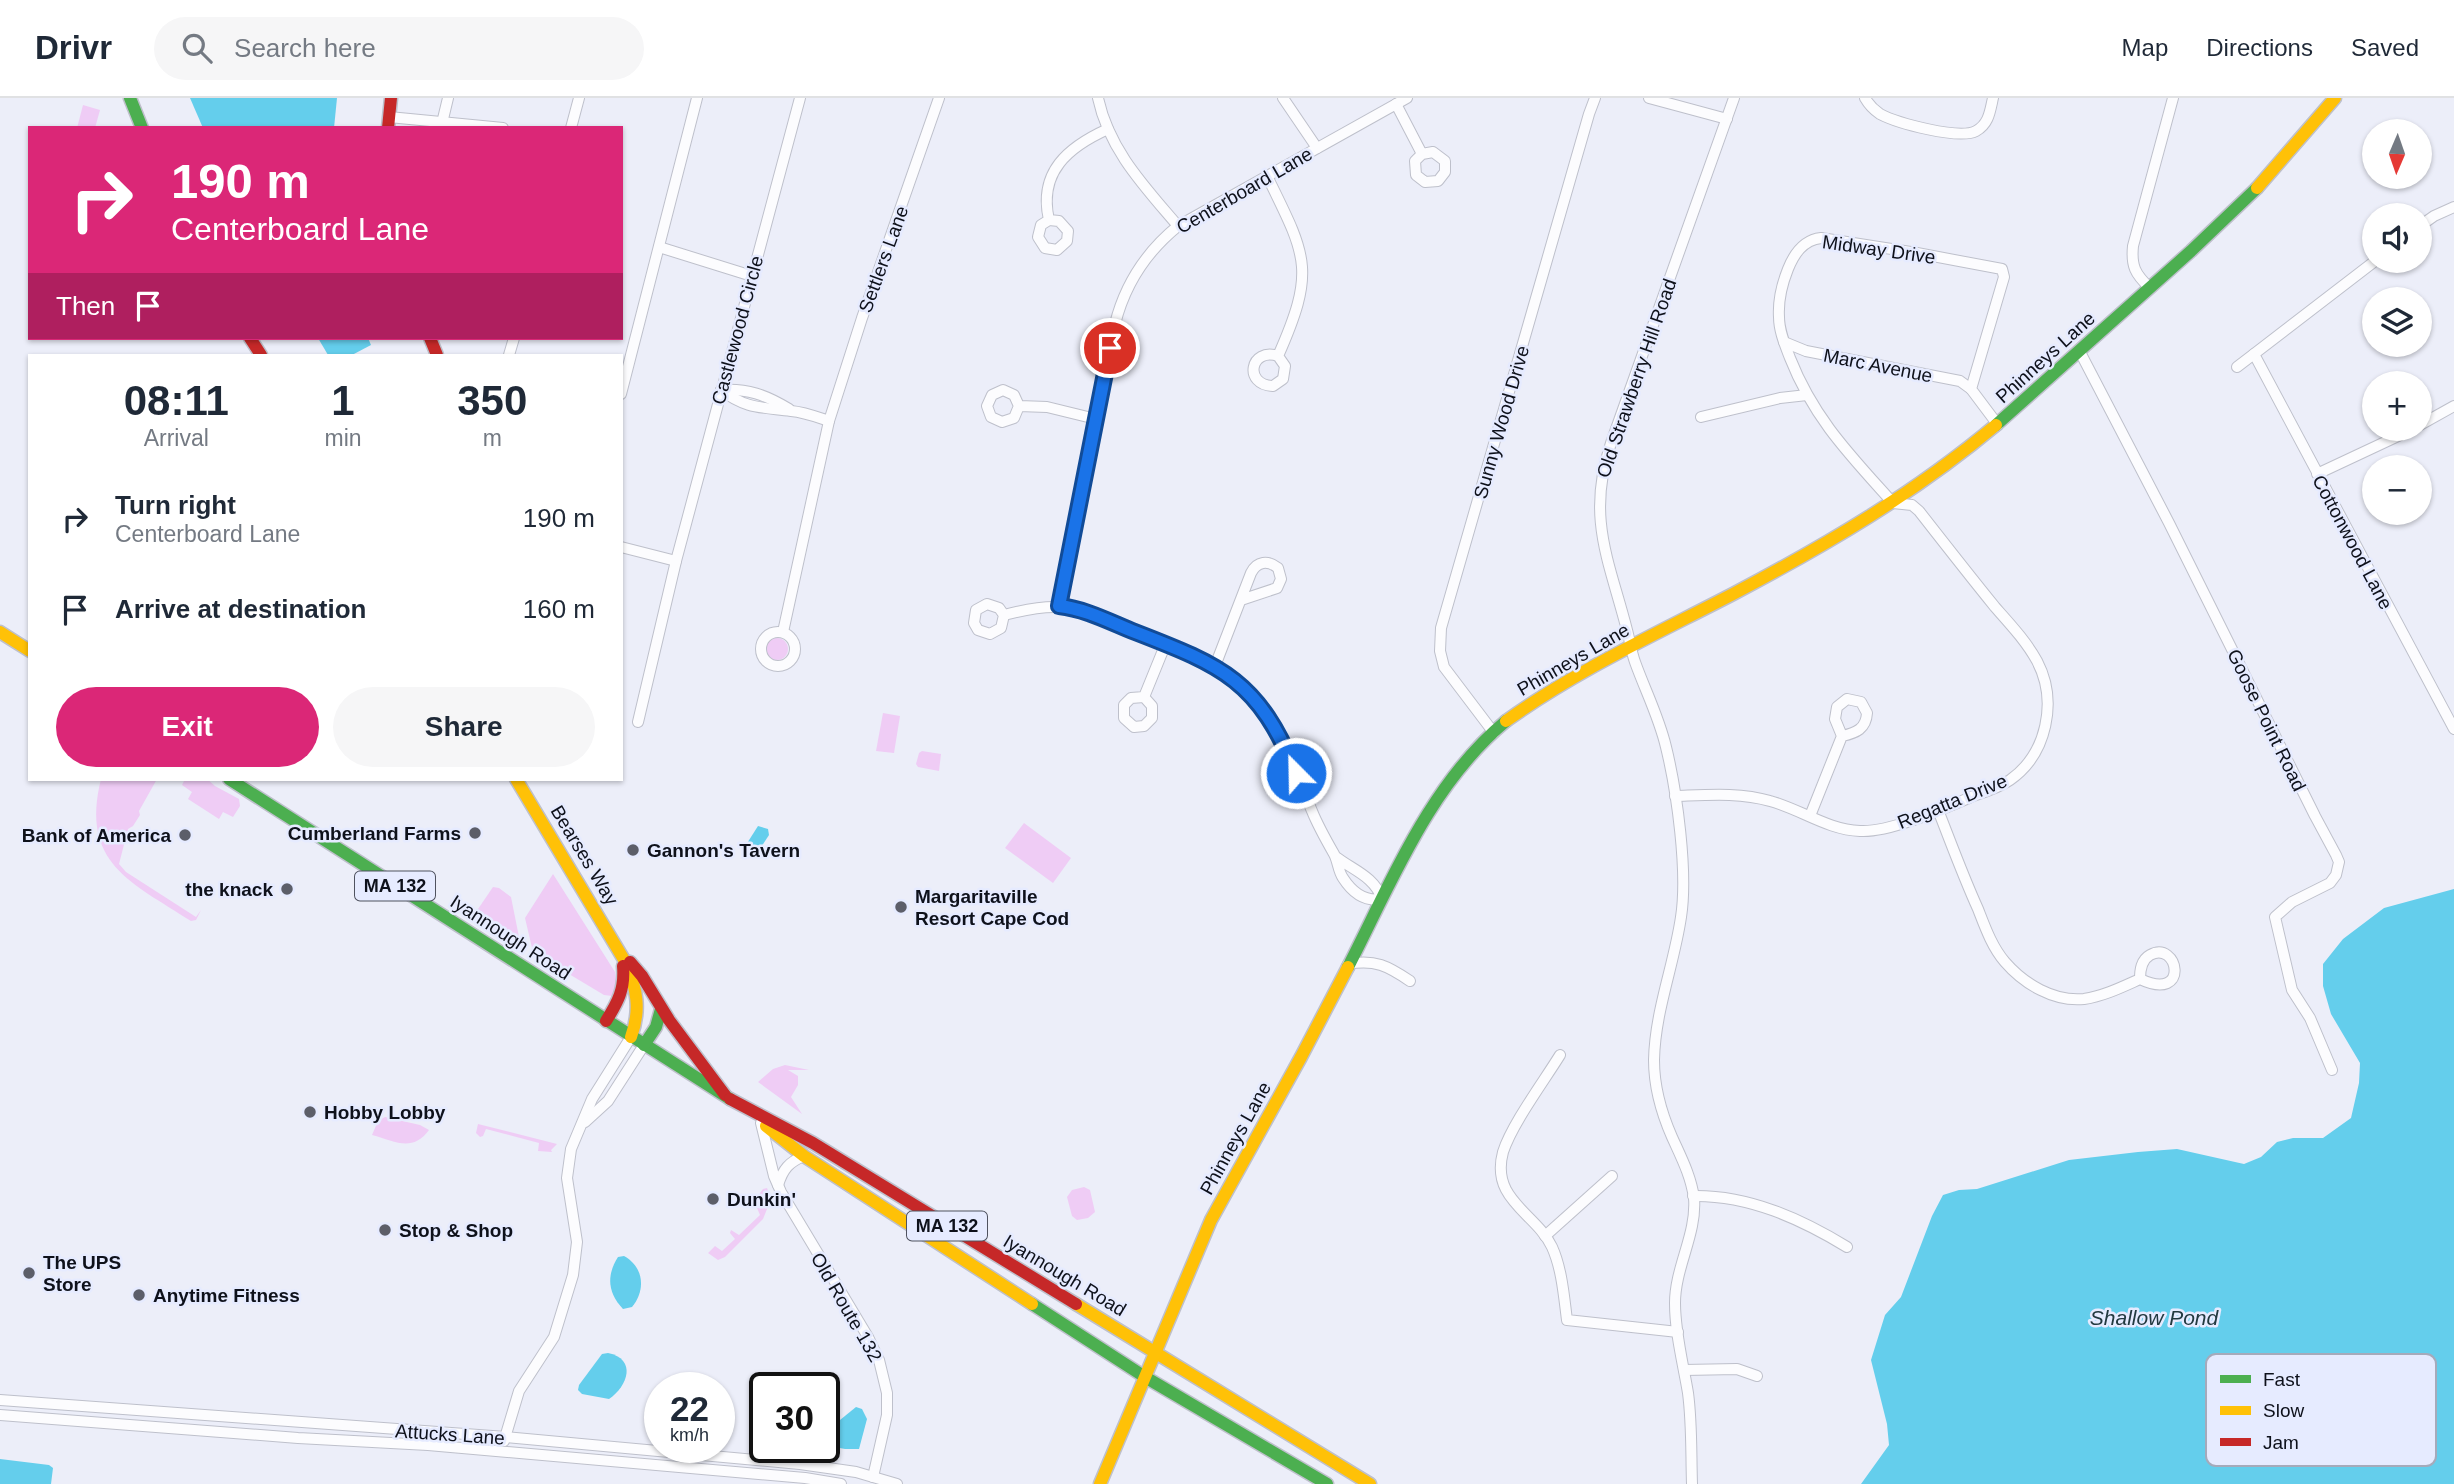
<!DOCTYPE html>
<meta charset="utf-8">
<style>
body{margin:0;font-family:Helvetica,sans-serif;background:#f6f6f7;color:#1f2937;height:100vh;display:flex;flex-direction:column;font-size:26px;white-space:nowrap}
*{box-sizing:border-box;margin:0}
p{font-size:23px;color:#747a83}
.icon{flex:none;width:38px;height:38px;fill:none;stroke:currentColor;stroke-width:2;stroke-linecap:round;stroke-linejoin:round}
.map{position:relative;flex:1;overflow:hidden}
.panel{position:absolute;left:28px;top:256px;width:595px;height:427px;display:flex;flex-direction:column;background:#fff;border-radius:0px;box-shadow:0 2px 5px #0004}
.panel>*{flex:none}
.guide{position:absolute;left:28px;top:28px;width:595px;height:214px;border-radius:0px;box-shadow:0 2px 5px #0004;background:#db2777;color:#fff;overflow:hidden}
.needle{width:46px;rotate:182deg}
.fabs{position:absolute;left:2362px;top:21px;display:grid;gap:14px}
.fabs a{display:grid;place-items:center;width:70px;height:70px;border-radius:50%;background:#fff;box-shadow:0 2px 5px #0004;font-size:35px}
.speed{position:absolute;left:644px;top:1274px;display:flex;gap:14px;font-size:35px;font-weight:700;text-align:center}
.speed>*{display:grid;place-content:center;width:91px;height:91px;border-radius:50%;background:#fff;box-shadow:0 2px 5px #0004;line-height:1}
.speed small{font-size:18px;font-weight:400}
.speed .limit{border:4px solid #111;border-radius:10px;background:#fff;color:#111}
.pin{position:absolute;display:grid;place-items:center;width:60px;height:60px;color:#fff;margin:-30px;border:4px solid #fff;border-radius:50%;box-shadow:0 2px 7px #0007}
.me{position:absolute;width:77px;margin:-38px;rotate:337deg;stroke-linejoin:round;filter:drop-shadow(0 0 5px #0008)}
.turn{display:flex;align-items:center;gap:24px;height:147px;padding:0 28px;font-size:32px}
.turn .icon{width:91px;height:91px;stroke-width:2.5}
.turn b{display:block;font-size:49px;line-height:60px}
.then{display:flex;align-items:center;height:66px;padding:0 28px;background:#0003;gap:14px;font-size:26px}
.eta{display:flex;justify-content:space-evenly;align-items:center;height:119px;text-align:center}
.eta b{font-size:42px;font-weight:600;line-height:49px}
.action{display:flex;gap:14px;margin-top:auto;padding:14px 28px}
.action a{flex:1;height:80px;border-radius:42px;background:#db2777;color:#fff;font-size:28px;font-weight:600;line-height:80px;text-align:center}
.action a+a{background:#f6f6f7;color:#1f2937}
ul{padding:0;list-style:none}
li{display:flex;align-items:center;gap:21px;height:91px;padding:0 28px}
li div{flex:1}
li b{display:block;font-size:26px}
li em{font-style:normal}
header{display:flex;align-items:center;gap:42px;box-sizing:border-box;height:98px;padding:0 35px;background:#fff;border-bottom:2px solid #e0e1e3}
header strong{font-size:33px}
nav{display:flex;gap:38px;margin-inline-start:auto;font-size:24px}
.search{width:490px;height:63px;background:#f6f6f7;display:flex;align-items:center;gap:18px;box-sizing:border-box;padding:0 24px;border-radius:38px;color:#747a83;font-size:26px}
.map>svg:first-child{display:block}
.green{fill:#efccf5}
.water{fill:#64ceec}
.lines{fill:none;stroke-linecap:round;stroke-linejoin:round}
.street-casing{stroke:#bec0cb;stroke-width:12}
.fast-casing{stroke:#bec0cb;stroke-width:15}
.slow-casing{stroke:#bec0cb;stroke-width:15}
.jam-casing{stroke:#bec0cb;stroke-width:15}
.street{stroke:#fcfcfe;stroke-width:10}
.fast{stroke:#4caf50;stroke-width:12}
.slow{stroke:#ffc107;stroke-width:12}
.jam{stroke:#c62828;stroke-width:12}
.route-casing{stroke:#114b97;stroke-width:18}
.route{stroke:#1a73e8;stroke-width:12}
.poi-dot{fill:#5c5e69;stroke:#e6ebff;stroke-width:2.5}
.labels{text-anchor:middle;stroke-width:5;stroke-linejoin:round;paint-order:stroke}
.shield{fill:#e6ebff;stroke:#4f525f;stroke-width:2}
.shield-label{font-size:18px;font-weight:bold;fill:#0e111b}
.street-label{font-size:19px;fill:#0e111b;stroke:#e6ebff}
.poi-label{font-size:19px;font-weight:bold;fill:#0e111b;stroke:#e6ebff;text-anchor:start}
.water-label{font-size:21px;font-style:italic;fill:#223940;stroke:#e6ebff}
.key{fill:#e6ebff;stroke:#a5aabb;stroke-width:2}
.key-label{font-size:19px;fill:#0e111b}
</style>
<header>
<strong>Drivr</strong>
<div class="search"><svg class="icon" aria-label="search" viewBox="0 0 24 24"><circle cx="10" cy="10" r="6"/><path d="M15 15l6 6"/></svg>Search here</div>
<nav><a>Map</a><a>Directions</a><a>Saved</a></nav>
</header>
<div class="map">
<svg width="2454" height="1386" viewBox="0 0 2454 1386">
<rect width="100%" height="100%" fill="#eceef9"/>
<g class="green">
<path d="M83,7L100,12L95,30H77Z"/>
<circle cx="777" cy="551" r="11"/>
<path d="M883,615L900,618L894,655L876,653Z"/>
<path d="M922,653L941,656L939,673L918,669L916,666L919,655Z"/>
<path d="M101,681H157L139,713L140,717L133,728L128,731L119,766L126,774L196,819L201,812L196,822L191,823C131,784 80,765 101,681Z"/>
<path d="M185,681H207L215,688L239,701L240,708L233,719L223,714L219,721L188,701L192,694L182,687Z"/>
<path d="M1024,725L1071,760L1053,785L1005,750Z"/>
<path d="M553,776L615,874L617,891L612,898L604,897L539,858L536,854H533L525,820Z"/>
<path d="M493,789L499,790L511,799L521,849L479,824L478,811Z"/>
<path d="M785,967L809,972H788L798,978V987L791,999L802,1016L758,984L773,971Z"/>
<path d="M385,1019L420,1027L429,1032C412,1055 395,1043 372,1037L378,1023Z"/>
<path d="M478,1026L557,1046L551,1052L552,1054L538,1053L539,1045L486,1031L483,1038L480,1039L476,1035Z"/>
<path d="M1084,1089L1090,1092L1095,1114L1088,1120L1077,1122L1072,1118L1067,1099L1072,1092Z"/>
<path d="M767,1090L771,1101L763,1121L725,1159L718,1162L708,1155L715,1148L722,1153L735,1141L730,1135L731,1132L739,1137L760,1117L754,1103L763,1091Z"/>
</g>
<g class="water">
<path d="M190,0H337L334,30H203Z"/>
<path d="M318,240H368L371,247L352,257H328Z"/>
<path d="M758,728L768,731L769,737L756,757L749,758L744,750Z"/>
<path d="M2454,791V1386H1861L1889,1347L1887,1326L1871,1262L1885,1217L1901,1199L1932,1118L1943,1097L1959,1092L1977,1091L2069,1062L2138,1054L2177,1051L2244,1066L2261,1059L2277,1044L2293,1040H2323L2351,1020L2359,985L2360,965L2331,916L2323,888V866L2343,841L2384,810Z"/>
<path d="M624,1158C644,1169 646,1192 632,1209L623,1211C608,1195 606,1178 618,1159Z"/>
<path d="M608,1255C637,1261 628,1288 609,1301L582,1296L578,1292L579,1287L602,1256Z"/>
<path d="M856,1309L862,1311L867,1321L859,1351H845L824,1347V1335Z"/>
<path d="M0,1361L49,1367L53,1370L51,1386H0Z"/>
</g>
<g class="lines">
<g class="street-casing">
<g id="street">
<path d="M1098,0C1109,52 1145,89 1178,128"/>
<path d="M1283,0L1317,50"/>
<path d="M1649,0L1727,21"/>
<path d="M1865,0C1869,7 1874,12 1880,16C1897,25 1959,42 1976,33C1989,26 1990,13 1993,0"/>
<path d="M1396,6L1422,56L1415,63L1416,77L1425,84L1438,83L1445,74V63L1433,54L1422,56"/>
<path d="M389,19L503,30"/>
<path d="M442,25L448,0"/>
<path d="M571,30L579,0"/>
<path d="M1267,78C1307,159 1316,172 1278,258C1250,249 1243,287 1273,288L1283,281L1285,268L1278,258"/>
<path d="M1049,122L1059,123L1068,133L1067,143L1057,152L1045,150L1038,139L1041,127L1049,122C1038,74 1068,49 1108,31"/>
<path d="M2420,128L2434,118L2454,109"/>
<path d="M659,149L752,178"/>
<path d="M2375,163L2254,256L2454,631"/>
<path d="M2150,190C2135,176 2131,168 2133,148L2173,0"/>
<path d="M1784,244L1806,253L1960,283L1971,291"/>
<path d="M2080,254L2169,425L2315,718L2336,757L2339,764L2336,777L2330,785L2292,804L2275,819L2292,892L2310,920L2332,972"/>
<path d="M509,257L514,240"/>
<path d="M2237,269L2254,256"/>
<path d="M721,292C746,311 761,309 791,313C804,314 817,319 829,323"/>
<path d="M721,292C747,290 766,297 789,311"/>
<path d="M621,296L697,0"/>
<path d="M1019,308L1014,320L1002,324L991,319L987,308L992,297L1003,292L1014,297L1019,308L1047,309L1096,321"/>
<path d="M1701,319L1780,300L1807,297"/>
<path d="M2420,327L2454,308"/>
<path d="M2317,376L2413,331"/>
<path d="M621,449L676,463"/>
<path d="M1059,508L1115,226C1125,186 1146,154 1178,128L1407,0"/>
<path d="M1004,517L1001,530L990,536L978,532L974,525L976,512L987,506L999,510L1004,517C1065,501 1074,510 1131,532C1171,548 1215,561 1247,593C1281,626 1294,671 1312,713C1318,728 1326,742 1334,756C1338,763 1338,773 1343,780C1352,794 1365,804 1382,801C1375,779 1353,772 1336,759"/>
<circle cx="778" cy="551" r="17"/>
<path d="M783,534L829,323L862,220L939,0"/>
<path d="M1215,568L1251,475C1257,463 1268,462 1278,470L1281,481L1277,490L1241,502"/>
<path d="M1144,599L1152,608V620L1144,628L1134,629L1124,620V607L1131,600L1144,599L1166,545"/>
<path d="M638,624L676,463L800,0"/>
<path d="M1494,635L1444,569L1440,553L1441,530L1589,16L1595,0"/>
<path d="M1675,698C1706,697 1740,694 1770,703C1800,711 1828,732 1860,733C1890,735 1947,709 1976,697C1988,693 2000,689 2010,682C2047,656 2058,603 2037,563C2026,543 2010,526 1995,509C1969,477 1944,445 1919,413L1912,407L1893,405C1851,358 1814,321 1790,260C1785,247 1779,233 1779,219C1778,203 1782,186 1788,171C1794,156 1803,142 1821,140L1917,155L2002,171L2004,179L1971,291L1998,327"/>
<path d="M1938,712C1951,745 1963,778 1978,811C1985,829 1992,849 2005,864C2024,886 2054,904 2084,901C2104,898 2122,889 2140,881C2191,905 2178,841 2150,857C2141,862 2140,872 2140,881"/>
<path d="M1810,718L1842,638C1856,635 1866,631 1867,615L1861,604L1847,601L1837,609L1835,621L1842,638"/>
<path d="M1348,866C1375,861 1388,868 1410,883"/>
<path d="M1560,957C1544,983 1512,1026 1503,1054C1490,1102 1536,1115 1552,1149C1562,1171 1564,1199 1567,1222L1678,1234"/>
<path d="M585,1024L608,1003L644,947"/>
<path d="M761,1025L774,1078L781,1094L868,1239L879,1262L887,1295V1317L873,1379"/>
<path d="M778,1087C783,1071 789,1064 804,1058"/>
<path d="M1693,1098C1749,1097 1801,1121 1847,1149"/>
<path d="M1545,1138L1612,1078"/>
<path d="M1684,1272L1737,1271L1757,1278"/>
<path d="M0,1302L506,1339L800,1366L856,1374L897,1386"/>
<path d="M0,1317L298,1340L428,1347L805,1380L841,1386"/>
<path d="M504,1343L519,1293L554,1239L573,1177L577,1144L567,1080L571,1051L592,1001L631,939"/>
<path d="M1692,1386C1691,1355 1692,1325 1688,1295C1683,1265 1675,1235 1675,1205C1675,1169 1697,1136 1694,1100C1691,1078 1681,1059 1672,1039C1661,1014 1654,989 1654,962C1655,913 1674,867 1681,819C1688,774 1677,694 1666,649C1659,619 1645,592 1635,564C1631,553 1630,543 1627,532C1609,462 1586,419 1611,345L1734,0"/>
</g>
</g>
<g class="fast-casing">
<g id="fast">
<path d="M130,0L142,30"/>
<path d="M1996,327L2191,153L2257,90"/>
<path d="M229,681L730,1001"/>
<path d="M1348,869C1392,783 1430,686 1506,623"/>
<path d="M644,947L656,929L661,911"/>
<path d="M1032,1206L1145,1279L1327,1386"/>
</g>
</g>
<g class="slow-casing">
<g id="slow">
<path d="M2257,90L2335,0"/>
<path d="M0,534L30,553"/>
<path d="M1506,623C1577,572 1656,536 1733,496C1826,447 1915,395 1996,327"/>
<path d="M516,681L626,865C637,891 641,912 631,939"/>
<path d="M766,1028L804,1058L1032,1206"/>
<path d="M1076,1206L1370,1386"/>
<path d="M1100,1386L1211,1122L1301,959L1348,869"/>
</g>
</g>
<g class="jam-casing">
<g id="jam">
<path d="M388,30L391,0"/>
<path d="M250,240L261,257"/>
<path d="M430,240L437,257"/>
<path d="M630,864L642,878L669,922L725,997"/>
<path d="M606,923C618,904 625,891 623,868"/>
<path d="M730,1001L813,1045L1076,1206"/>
</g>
</g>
<use href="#street" class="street"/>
<use href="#fast" class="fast"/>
<use href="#slow" class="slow"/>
<use href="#jam" class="jam"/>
</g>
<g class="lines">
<g class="route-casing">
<path id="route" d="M1110,250L1059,508C1086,511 1110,524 1135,534C1223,568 1259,583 1296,675"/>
</g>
<use href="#route" class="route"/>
</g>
<g class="poi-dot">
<circle cx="475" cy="735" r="7"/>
<circle cx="185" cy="737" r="7"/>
<circle cx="633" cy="752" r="7"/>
<circle cx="287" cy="791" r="7"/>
<circle cx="901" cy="809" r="7"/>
<circle cx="310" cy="1014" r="7"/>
<circle cx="713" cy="1101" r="7"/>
<circle cx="385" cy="1132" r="7"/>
<circle cx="29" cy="1175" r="7"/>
<circle cx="139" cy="1197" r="7"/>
</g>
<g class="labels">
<g class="shield">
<rect x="355" y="773.5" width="80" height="29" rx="5"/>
<rect x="907" y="1113.5" width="80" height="29" rx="5"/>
</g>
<g class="shield-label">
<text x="395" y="794">MA 132</text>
<text x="947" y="1134">MA 132</text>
</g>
<g class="street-label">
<text transform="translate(1244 92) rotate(-30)" y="7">Centerboard Lane</text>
<text transform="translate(1879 151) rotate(8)" y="7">Midway Drive</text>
<text transform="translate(883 161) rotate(-70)" y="7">Settlers Lane</text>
<text transform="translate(737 232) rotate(-75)" y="7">Castlewood Circle</text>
<text transform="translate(2045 259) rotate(-42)" y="7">Phinneys Lane</text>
<text transform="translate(1878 267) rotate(11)" y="7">Marc Avenue</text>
<text transform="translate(1636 280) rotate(-71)" y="7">Old Strawberry Hill Road</text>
<text transform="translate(1501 324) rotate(-74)" y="7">Sunny Wood Drive</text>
<text transform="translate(2353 444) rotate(62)" y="7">Cottonwood Lane</text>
<text transform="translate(1573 561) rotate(-30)" y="7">Phinneys Lane</text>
<text transform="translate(2267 622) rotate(64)" y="7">Goose Point Road</text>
<text transform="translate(1952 703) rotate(-22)" y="7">Regatta Drive</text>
<text transform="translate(585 757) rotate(59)" y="7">Bearses Way</text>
<text transform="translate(511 839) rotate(33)" y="7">Iyannough Road</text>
<text transform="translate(1235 1040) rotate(-61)" y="7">Phinneys Lane</text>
<text transform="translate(1065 1177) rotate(31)" y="7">Iyannough Road</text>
<text transform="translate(847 1209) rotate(60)" y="7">Old Route 132</text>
<text transform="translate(450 1336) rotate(4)" y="7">Attucks Lane</text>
</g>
<g class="poi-label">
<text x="461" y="742" text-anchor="end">Cumberland Farms</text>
<text x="171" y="744" text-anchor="end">Bank of America</text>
<text x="647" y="759">Gannon's Tavern</text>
<text x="273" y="798" text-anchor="end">the knack</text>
<text x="915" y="805">Margaritaville<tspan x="915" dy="22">Resort Cape Cod</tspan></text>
<text x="324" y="1021">Hobby Lobby</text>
<text x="727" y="1108">Dunkin'</text>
<text x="399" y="1139">Stop &amp; Shop</text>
<text x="43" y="1171">The UPS<tspan x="43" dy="22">Store</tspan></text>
<text x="153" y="1204">Anytime Fitness</text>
</g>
<g class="water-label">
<text x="2154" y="1227">Shallow Pond</text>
</g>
</g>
<rect x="2206" y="1256" width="230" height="112" rx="10" class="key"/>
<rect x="2220" y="1277" width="31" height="8" fill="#4caf50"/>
<rect x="2220" y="1308" width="31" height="9" fill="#ffc107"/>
<rect x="2220" y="1340" width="31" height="8" fill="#c62828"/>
<g class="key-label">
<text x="2263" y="1288">Fast</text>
<text x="2263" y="1319">Slow</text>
<text x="2263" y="1351">Jam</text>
</g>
</svg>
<div class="fabs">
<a><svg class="needle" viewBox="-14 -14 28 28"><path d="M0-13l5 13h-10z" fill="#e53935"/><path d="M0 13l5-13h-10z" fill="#747a83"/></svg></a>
<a><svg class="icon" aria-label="sound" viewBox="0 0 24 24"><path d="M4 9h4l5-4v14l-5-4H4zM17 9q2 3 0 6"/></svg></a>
<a><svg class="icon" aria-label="layers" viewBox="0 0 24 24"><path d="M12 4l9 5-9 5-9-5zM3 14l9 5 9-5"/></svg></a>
<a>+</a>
<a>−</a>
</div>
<div class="speed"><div>22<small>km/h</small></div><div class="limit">30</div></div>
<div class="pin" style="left:1110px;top:250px;background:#d93025"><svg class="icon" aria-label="arrive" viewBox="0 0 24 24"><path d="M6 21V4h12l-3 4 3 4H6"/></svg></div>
<svg class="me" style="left:1296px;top:675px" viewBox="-20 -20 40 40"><circle r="17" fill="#1a73e8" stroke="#fff" stroke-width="3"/><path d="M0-11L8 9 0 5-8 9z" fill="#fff"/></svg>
<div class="guide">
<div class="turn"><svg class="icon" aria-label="right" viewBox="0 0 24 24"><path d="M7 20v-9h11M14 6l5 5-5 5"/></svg><div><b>190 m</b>Centerboard Lane</div></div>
<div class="then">Then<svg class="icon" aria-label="arrive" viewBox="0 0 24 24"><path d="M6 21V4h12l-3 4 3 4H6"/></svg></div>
</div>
<section class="panel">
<div class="eta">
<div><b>08:11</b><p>Arrival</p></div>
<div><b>1</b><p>min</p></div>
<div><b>350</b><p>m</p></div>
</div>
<ul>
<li><svg class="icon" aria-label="right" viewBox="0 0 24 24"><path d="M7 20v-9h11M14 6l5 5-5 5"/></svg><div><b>Turn right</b><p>Centerboard Lane</p></div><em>190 m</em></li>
<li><svg class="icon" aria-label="arrive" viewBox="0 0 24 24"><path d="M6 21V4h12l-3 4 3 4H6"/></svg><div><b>Arrive at destination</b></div><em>160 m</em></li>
</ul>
<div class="action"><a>Exit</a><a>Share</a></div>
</section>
</div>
